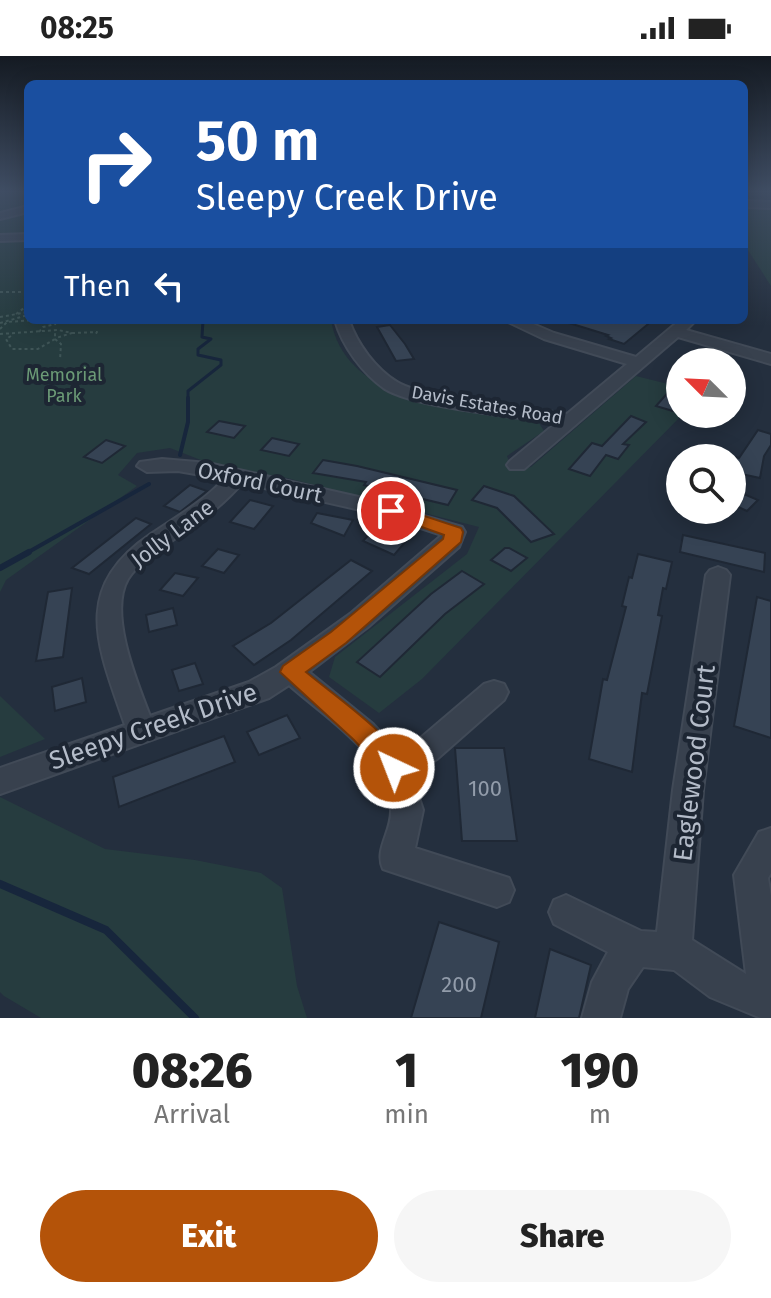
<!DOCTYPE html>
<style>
body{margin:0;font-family:"Fira Sans",sans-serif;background:#f6f6f6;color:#222;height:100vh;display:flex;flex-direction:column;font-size:30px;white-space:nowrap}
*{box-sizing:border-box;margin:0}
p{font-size:26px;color:#767676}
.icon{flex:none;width:44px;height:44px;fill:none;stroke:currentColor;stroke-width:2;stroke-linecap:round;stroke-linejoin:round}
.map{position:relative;height:962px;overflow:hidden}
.panel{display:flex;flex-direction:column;background:#fff;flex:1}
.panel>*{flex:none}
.banner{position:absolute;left:24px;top:24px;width:724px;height:244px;border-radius:12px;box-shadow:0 4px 20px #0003;background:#1a4fa0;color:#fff;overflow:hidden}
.needle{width:52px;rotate:294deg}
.buttons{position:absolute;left:666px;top:292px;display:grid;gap:16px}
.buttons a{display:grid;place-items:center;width:80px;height:80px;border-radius:50%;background:#fff;box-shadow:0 4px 20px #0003;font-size:40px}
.pin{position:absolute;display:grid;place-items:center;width:68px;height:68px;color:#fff;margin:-34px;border:4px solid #fff;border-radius:50%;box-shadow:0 2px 8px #0007}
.me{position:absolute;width:88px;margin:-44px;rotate:317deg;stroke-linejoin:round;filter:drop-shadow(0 0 6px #0008)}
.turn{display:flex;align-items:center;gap:28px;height:168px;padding:0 40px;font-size:36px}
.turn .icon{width:104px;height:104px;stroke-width:2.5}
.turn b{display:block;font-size:56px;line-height:68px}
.then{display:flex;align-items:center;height:76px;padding:0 40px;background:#0003;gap:16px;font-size:30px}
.eta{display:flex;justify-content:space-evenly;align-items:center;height:136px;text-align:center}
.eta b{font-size:48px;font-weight:800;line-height:56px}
.button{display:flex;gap:16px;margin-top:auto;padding:16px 40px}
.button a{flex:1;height:92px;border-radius:48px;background:#b45309;color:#fff;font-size:32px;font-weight:800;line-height:92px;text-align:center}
.button a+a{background:#f6f6f6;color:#222}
.status{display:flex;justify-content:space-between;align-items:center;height:56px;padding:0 40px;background:#fff;direction:ltr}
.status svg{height:22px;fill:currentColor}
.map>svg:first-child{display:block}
.green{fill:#263c3f}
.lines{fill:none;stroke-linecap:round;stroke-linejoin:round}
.stream-far3{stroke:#17263c;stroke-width:3}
.stream-far2{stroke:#17263c;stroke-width:4}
.stream-far1{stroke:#17263c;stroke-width:6}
.stream{stroke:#17263c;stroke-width:8}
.building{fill:#364354;stroke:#1f2835;stroke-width:2}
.minor-casing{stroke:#414a57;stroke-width:4}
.path{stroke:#3f5557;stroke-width:2;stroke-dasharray:3 3;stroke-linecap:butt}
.minor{fill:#38414e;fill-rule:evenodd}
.route{fill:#b45309;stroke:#753606;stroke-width:2}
.labels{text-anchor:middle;stroke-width:8;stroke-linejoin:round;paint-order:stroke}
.far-park-label{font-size:18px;fill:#6b9a76;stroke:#1d2633}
.far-street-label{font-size:18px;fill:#b4bcc9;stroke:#1d2633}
.street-label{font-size:22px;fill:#b4bcc9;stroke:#1d2633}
.near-number-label{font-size:22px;fill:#929caa}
.near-street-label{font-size:26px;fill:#b4bcc9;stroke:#1d2633}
</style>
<div class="status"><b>08:25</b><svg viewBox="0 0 49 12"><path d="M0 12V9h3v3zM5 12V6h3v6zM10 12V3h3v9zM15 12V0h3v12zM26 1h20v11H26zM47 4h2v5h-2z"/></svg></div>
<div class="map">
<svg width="771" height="962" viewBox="0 0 771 962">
<rect width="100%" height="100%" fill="#242f3e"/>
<g class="green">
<path d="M0,136H28V264H331C345,350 471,355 539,367L544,375L507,400L512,414L531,411L636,320L680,331V358H683L422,623L379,657L329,621L335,601L467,498L479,471L287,422L216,410L170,392L137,397L118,419L137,430L6,524L0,536Z"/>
<path d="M744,152L771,153V230L744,188Z"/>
<path d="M0,640L45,683L0,701Z"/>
<path d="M0,741L105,793L195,804L261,817L282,832L297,930L307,962H41L4,940L0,936Z"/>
</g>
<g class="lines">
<path class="stream-far3" d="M188,344V335L221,309V304L198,299V293L211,283L202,281L203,264"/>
<g class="stream-far2">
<path d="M180,399L188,366V342"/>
<path d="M25,498L149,428"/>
</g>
<path class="stream-far1" d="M0,512L29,496"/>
<path class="stream" d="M0,828L106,874L195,962"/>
</g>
<g class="building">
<path d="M569,264H653L624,288L609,283L611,282L606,280L608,279L569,267Z"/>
<path d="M390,269L405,288L414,303L396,305L377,271Z"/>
<path d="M680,323V346L673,355L656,350Z"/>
<path d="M631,360L646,366L623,388L629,389L618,403L606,399L590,420L569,413L592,387L602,390Z"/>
<path d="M219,365L245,370L234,382L207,376Z"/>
<path d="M758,374L771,378V389L764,400L760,422L732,416V400L739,402Z"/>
<path d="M272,382L299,388L289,400L261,394Z"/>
<path d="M106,384L125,390L102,407L84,401Z"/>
<path d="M323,404L357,410L457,434L448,449L364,429L366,426L313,417Z"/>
<path d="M190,429L207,435L180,456L164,450Z"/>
<path d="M484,430L514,440L554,478L531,486L497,452L472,444Z"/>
<path d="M732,433L758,444L747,455L732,448Z"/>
<path d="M250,444L273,450L254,473L230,466Z"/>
<path d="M317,457L353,464L344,480L311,467Z"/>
<path d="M136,462L151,468L89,518L72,512Z"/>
<path d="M376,471L408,483L394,499L363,485Z"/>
<path d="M683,479L765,497L764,516L680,496Z"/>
<path d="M505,492H509L527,502L511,515L491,504Z"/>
<path d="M218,493L239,499L224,517L202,510Z"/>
<path d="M638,498L672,506L666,533L663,532L658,559L662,560L647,638L642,637L632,716L589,703L603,623L607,624L626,551L622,550L629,521L632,522Z"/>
<path d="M351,504L372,515L291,584L254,609L233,590L271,567Z"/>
<path d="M462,515L484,528L445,558L380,621L357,606L431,538Z"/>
<path d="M175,517L198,522L183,540L160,534Z"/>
<path d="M72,532L63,601L36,605L48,536Z"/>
<path d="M757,541L771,545V682L734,670Z"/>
<path d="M173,552L177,569L149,576L146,559Z"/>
<path d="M195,607L203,628L179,635L172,614Z"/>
<path d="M82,622L86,646L55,655L52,631Z"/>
<path d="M287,659L300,682L259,699L247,676Z"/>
<path d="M224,680L235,706L119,751L113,721Z"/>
<path d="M455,692H504L517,785H462Z"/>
<path d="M439,866L499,886L481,962H411Z"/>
<path d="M550,893L591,909L579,962H535Z"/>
</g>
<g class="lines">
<g class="minor-casing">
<g id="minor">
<path d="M744,145L771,146V152L744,151Z"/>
<path d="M28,150V156L0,163V157Z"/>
<path d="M28,178V184L0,185V179Z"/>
<path d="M335,264H349C357,288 376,313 397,326C424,343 530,352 567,358L627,308L544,283L504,264H524L554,277L636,301L680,264H696L686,274L771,298V308L678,281L524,413H510L507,409L510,405L556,367C518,361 413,351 385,333C363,318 342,290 335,264Z"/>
<path d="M162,403L208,407L363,442L462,471L465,476L459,491L368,571L309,616L373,668L398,695L417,685L484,628L494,625L504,628L508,636L504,644L437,703L411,718L423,754L415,792L509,822L514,834L509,846L497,851L383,813C374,793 392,776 391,754C388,699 326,662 289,629L269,642L0,738V712L125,669C98,590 70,533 151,478C176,461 203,446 224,423L178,415L147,416L137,410L140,406ZM242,427L378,458L442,479L350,558L276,611L249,626L150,660C137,626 108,557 128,523C138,507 155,496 170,486C196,468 221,452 242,427Z"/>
<path d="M718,511L726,514L730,519L703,734L692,884L746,918L734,819L759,776L771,772V817L768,822L771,840V962H761L710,941L674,914L643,911L628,933L620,962H582L592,926L608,896L554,868L549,856L554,844L566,839L641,875L657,876L673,734L706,519L710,514Z"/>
</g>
</g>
<g class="path">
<path d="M0,236H28"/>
<path d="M16,258L28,249"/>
<path d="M0,261L28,256"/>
<path d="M0,267L28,259"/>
<path d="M0,273L7,266L34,264"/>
<path d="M39,276L43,271L56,268"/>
<path d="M72,277L97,276L95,279"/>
<path d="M0,278L58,274L72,277L56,282"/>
<path d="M11,280L6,283L12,293H38L55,283V276"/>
<path d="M55,283L61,288L60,304"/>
</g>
<use href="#minor" class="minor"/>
</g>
<linearGradient id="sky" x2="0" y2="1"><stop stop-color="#141a22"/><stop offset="0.5" stop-color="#3f4d63"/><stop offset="1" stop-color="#3f4d63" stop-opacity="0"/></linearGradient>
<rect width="771" height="270" fill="url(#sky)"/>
<path class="route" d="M391,449L461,472L463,476L461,486L346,587L306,616C336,641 390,677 407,712L403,719L394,722L386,719L354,684L280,616L283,610L331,576L443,483L444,479L385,458L382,455L385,451Z"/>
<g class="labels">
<g class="far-park-label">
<text x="64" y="325">Memorial<tspan x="64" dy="21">Park</tspan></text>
</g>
<g class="far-street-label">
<text transform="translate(487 349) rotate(10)" y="6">Davis Estates Road</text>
</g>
<g class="street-label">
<text transform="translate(260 426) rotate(12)" y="8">Oxford Court</text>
<text transform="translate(172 477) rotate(-37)" y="8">Jolly Lane</text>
</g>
<g class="near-number-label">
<text x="485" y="740">100</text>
<text x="459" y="936">200</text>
</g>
<g class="near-street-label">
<text transform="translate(153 670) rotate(-19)" y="9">Sleepy Creek Drive</text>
<text transform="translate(694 707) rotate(-83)" y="9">Eaglewood Court</text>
</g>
</g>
</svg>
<div class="buttons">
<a><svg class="needle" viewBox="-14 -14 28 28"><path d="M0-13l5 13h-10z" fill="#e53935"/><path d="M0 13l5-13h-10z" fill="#767676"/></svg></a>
<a><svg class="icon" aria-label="search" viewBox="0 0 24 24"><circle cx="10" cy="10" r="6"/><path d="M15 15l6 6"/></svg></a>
</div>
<div class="pin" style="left:391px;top:455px;background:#d93025"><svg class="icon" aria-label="arrive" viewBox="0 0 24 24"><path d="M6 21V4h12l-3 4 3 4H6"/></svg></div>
<svg class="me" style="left:394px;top:712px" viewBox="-20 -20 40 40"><circle r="17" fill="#b45309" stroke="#fff" stroke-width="3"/><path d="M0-11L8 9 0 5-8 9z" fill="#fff"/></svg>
<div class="banner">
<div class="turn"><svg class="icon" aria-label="right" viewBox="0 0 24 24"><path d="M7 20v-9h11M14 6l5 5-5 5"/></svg><div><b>50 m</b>Sleepy Creek Drive</div></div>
<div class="then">Then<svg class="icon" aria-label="left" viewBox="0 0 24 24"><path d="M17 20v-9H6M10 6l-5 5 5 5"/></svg></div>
</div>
</div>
<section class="panel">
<div class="eta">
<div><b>08:26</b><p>Arrival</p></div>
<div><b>1</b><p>min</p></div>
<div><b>190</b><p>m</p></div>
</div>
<div class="button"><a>Exit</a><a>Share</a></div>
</section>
